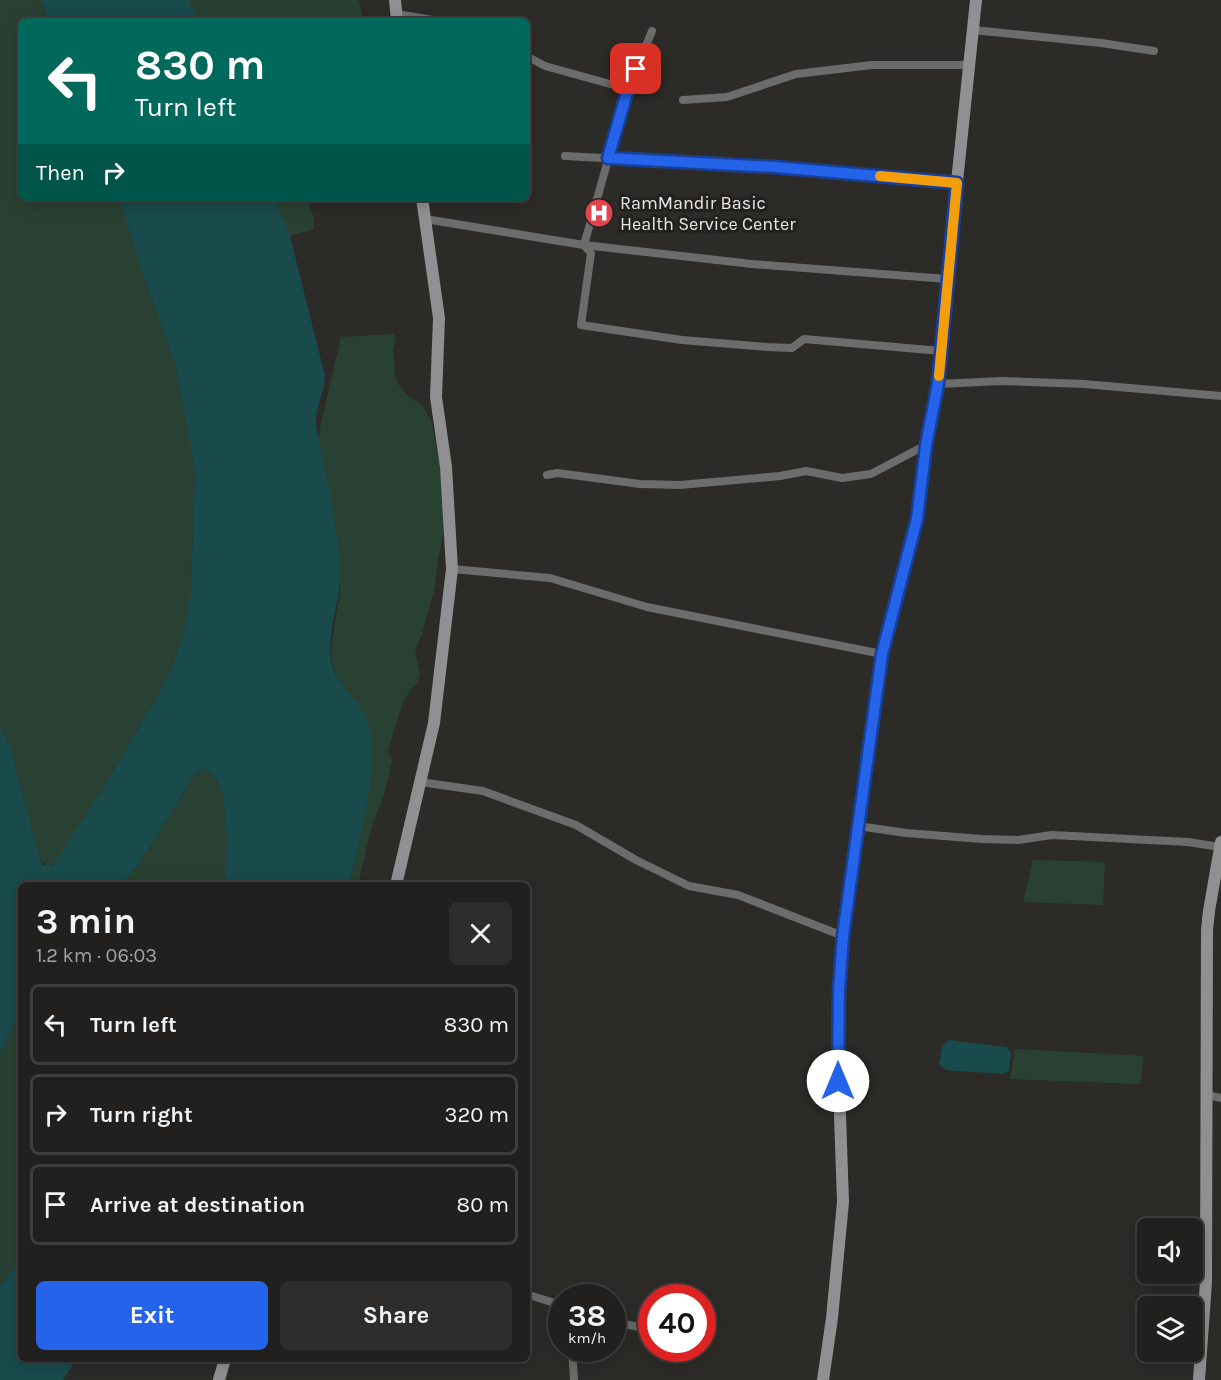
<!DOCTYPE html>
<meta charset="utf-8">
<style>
body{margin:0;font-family:Karla,sans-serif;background:#2e2d2b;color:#f1f3f6;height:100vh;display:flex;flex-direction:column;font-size:22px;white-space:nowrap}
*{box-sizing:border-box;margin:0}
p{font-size:20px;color:#a2a3a4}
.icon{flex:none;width:33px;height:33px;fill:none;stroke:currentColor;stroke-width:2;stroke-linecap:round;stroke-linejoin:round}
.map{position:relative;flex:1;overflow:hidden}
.details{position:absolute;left:18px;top:882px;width:512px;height:480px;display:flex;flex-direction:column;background:#22201e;border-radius:9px;box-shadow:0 3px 15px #0003,0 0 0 2px #3f3e3c}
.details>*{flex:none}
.guide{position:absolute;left:18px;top:18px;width:512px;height:183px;border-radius:9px;box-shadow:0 3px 15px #0003,0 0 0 2px #3f3e3c;background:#00695c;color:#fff;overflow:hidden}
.tools{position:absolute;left:1137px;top:1218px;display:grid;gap:12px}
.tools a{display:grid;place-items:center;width:66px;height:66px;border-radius:9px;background:#22201e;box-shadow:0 3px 15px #0003,0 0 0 2px #3f3e3c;font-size:30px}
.speed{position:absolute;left:548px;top:1284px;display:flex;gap:12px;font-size:30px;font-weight:700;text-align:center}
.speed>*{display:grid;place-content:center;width:78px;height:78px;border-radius:50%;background:#22201e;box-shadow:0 3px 15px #0003,0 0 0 2px #3f3e3c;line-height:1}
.speed small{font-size:15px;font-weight:400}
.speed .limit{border:9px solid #d22;background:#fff;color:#111}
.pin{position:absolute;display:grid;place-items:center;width:51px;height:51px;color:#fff;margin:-26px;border-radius:12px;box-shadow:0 3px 9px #0006}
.me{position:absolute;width:66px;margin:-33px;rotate:0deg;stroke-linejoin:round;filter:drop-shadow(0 0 4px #0008)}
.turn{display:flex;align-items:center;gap:21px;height:126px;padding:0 18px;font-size:27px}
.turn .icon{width:78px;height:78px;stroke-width:2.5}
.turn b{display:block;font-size:42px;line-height:51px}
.then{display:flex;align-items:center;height:57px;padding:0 18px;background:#0003;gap:12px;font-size:22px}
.round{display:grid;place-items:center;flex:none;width:63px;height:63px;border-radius:9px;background:#2e2d2b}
.summary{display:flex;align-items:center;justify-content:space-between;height:102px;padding:0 18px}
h1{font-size:36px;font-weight:700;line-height:45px}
.button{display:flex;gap:12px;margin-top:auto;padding:12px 18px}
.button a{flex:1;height:69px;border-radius:9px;background:#2563eb;color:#fff;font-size:24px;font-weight:700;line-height:69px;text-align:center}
.button a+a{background:#2e2d2b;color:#f1f3f6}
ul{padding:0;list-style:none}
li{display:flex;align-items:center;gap:18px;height:81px;margin:0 12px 9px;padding:0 6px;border:3px solid #3f3e3c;border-radius:9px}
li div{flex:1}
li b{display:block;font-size:22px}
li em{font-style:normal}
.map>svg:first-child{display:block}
.green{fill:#294132}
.water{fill:#194a4c}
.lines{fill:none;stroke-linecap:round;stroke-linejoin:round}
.street{stroke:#6c6c6d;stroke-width:8}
.secondary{stroke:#909093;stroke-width:12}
.route-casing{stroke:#184099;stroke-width:15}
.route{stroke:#2563eb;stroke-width:10}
.slow{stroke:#f59e0b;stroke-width:10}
.labels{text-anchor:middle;stroke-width:6;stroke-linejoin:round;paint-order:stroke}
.poi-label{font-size:18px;fill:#e9e7e5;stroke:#23211e;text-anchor:start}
</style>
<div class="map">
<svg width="1221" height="1380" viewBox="0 0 1221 1380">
<rect width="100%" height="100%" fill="#2d2b28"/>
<g class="green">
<path d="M0,0H41L49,21H21V198H119L139,262L176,368L195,471L191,590L183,636L167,679L103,789L56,862L48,866L40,860L11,749L0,727Z"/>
<path d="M189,0H359L363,21H199Z"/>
<path d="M274,198H306L313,216L314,229L290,236Z"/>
<path d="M393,334L396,339L393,349L395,375L398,384L408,396L423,406L431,420L441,469L444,531L438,559L435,587L422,634L415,652L420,674L417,684L410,690L403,702L388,750L392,761L384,795L372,825L358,885H349L356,854L337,676L332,664L331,647L340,593V571L332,507L318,437L341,337Z"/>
<path d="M202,769L209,770C232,792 228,855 225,885H121L140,862L194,775Z"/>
<path d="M1033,860L1105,862L1103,905L1023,902Z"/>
<path d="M21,1008V1258L0,1286V1054Z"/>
<path d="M1015,1049L1144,1056L1140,1084L1010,1079Z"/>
</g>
<g class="water">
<path d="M41,0H189L199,21H49Z"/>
<path d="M119,198H274L290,236L325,376C324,395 315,407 316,426C325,472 339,528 340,575C340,603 327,633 331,661C335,684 359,698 367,719C383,756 358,845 349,885H225C227,862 233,771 202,769L194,775L140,862L121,885H21V1008L0,1054V727L11,749L40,860L43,865H53L103,789L167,679L183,636L191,590L195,471L176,368L139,262Z"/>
<path d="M949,1040L1007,1047L1011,1053L1009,1070L1003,1074L946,1070L939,1064L942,1046Z"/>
<path d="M21,1258V1359H76L63,1380H0V1286Z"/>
</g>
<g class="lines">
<g class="street">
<path d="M397,14L439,21"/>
<path d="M973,30L1101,43L1154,51"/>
<path d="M526,56L545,66L628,89L652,31"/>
<path d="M683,100L727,97L796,74L872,65H970"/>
<path d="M565,156L775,167L957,183"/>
<path d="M425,219L584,245L628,89"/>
<path d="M584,245L591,253L581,325L682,340L767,347L792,348L804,339L941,351"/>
<path d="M584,245L752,264L947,279"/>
<path d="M938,384L1001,381L1084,384L1221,396"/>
<path d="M547,475L557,473L640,484L680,485L780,476L806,471L842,478L871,474L926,445"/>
<path d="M452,569L550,578L647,607L882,654"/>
<path d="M420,782L483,791L576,825L636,860L689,886L738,895L843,936"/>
<path d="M858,826L906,833L982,839L1018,840L1052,835L1188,842L1220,847"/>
<path d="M1207,1095L1221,1098"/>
<path d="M526,1294L561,1305"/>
<path d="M612,1322L651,1329"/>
<path d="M572,1348L574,1380"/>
</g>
<g class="secondary">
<path d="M395,0L397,21"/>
<path d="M396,885L434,723L452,569L446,467L436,397L439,318L422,198"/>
<path d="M219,1380L225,1359"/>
<path d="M823,1380L832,1318L843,1202L838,1057L840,976L843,936L882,654L917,519L926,445L938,384L953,220L976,0"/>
<path d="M1199,1380L1206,1282L1207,930L1209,911L1221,842"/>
</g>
</g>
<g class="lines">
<g class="route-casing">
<path id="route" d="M636,69L628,89L608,158L775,167L957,183L938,384L926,445L917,519L882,654L843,936L839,990L838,1081"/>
</g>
<use href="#route" class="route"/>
<path class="slow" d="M880,176L957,183L939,376"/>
</g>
<defs>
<g id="hospital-disc" transform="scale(1.5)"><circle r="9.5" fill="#e0444e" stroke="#23211e"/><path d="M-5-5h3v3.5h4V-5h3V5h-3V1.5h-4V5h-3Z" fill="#fff"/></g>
</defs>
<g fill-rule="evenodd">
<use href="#hospital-disc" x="599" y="213"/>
</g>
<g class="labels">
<g class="poi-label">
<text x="620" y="209">RamMandir Basic<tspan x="620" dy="21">Health Service Center</tspan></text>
</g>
</g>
</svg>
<div class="tools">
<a><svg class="icon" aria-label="sound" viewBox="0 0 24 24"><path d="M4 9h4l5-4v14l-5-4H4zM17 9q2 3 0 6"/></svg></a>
<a><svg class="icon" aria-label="layers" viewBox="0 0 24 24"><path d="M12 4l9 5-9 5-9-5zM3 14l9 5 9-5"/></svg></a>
</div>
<div class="speed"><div>38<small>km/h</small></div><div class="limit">40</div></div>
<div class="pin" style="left:636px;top:69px;background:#d93025"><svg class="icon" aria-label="arrive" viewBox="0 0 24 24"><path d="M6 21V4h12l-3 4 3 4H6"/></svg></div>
<svg class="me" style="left:838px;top:1081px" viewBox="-20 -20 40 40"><circle r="19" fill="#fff"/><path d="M0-13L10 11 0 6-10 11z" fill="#2563eb"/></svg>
<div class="guide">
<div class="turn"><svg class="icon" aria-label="left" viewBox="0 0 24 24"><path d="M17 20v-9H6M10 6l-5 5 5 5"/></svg><div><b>830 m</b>Turn left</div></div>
<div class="then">Then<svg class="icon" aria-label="right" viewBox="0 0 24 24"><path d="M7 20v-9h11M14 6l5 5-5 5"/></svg></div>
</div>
<section class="details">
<div class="summary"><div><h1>3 min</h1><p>1.2 km · 06:03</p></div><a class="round"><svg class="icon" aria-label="close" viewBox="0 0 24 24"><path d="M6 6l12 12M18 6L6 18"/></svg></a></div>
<ul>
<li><svg class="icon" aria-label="left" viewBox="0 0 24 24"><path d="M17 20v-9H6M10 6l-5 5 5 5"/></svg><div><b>Turn left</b></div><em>830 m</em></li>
<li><svg class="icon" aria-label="right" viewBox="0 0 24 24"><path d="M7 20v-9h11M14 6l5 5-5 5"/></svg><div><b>Turn right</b></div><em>320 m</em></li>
<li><svg class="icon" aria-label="arrive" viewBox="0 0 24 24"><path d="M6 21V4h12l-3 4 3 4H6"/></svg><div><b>Arrive at destination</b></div><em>80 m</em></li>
</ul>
<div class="button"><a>Exit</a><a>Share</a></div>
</section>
</div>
